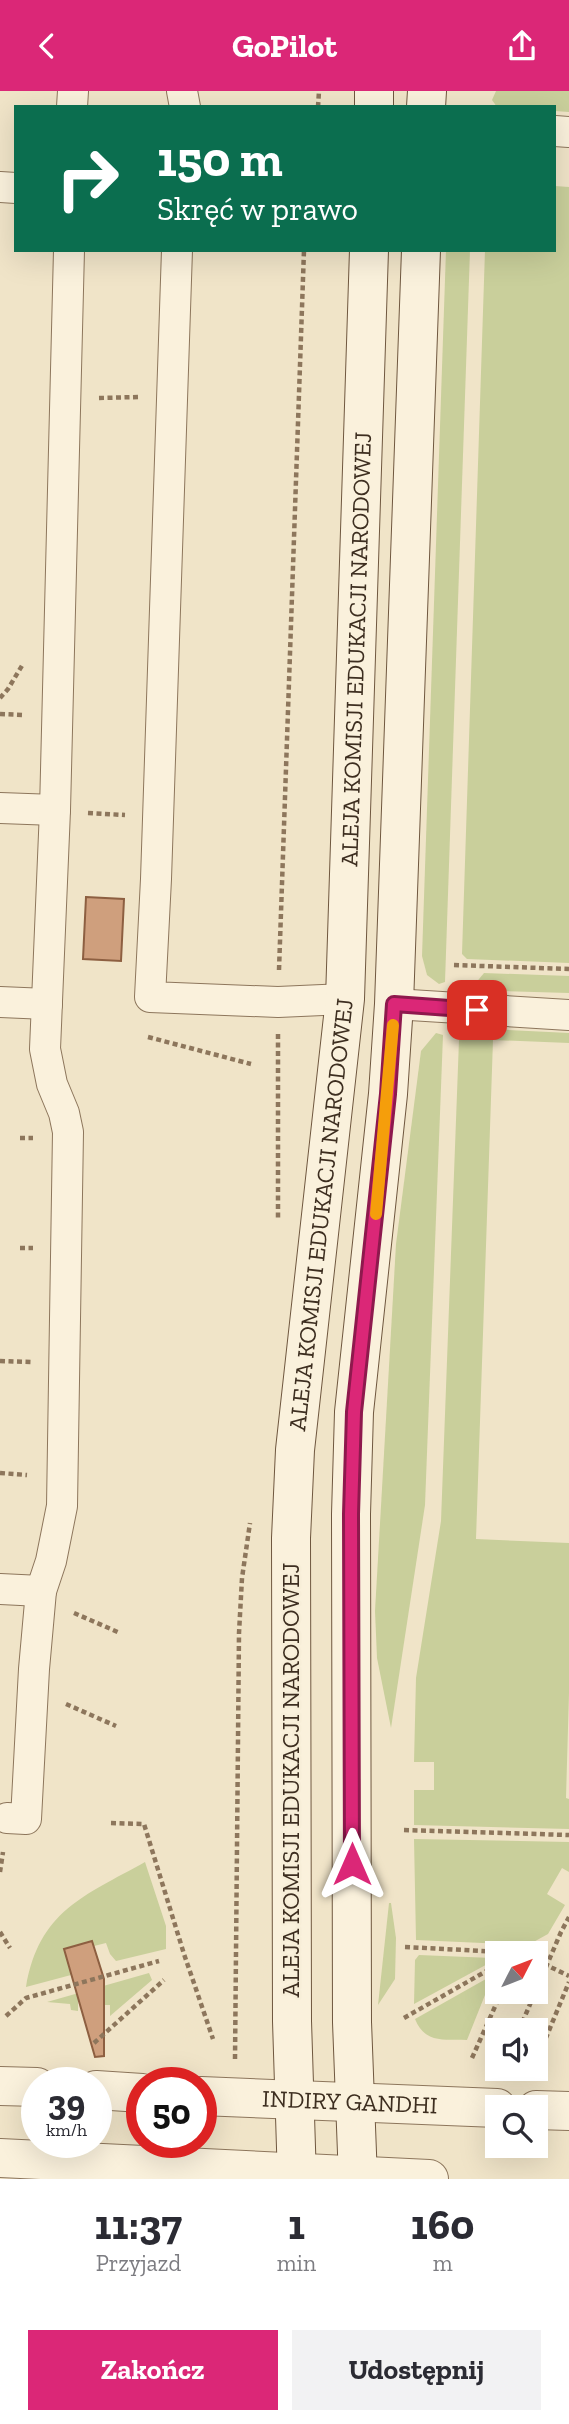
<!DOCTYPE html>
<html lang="pl">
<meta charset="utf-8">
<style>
body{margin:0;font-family:"Zilla Slab",serif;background:#f2f2f3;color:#2b2b33;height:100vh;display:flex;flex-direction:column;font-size:26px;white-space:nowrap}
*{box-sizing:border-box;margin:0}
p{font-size:23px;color:#7c7c81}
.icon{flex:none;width:38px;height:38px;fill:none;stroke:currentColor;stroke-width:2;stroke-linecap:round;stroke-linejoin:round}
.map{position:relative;height:2088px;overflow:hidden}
.drawer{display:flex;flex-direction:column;background:#fff;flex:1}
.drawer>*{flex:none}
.banner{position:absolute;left:14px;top:14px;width:542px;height:147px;border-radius:0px;box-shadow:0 7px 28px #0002;background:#0b6e4f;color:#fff;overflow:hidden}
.needle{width:46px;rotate:48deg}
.fabs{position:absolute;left:485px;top:1850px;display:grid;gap:14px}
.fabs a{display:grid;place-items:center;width:63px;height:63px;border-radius:0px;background:#fff;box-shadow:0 7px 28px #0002;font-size:35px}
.speed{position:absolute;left:21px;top:1976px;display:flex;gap:14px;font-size:35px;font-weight:700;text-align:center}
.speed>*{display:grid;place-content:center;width:91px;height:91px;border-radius:50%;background:#fff;box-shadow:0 7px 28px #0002;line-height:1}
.speed small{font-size:18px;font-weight:400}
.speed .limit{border:10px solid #d22;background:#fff;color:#111}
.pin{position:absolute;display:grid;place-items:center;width:60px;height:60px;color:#fff;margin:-30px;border-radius:14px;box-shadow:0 4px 10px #0006}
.me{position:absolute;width:77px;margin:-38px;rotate:0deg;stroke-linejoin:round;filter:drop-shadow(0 0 5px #0008)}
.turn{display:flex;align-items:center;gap:24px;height:147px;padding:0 28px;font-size:32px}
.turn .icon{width:91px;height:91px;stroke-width:2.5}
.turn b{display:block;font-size:49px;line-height:60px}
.eta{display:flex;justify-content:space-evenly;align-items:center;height:119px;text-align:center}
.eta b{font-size:42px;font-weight:700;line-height:49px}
.action{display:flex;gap:14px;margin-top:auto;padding:14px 28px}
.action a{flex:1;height:80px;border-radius:0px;background:#db2777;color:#fff;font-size:28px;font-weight:700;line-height:80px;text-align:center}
.action a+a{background:#f2f2f3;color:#2b2b33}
header{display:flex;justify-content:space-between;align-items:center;height:91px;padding:0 28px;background:#db2777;color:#fff;font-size:32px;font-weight:700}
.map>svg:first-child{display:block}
.green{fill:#c9cf9b}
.building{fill:#cf9f7d;stroke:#8d5f41;stroke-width:2}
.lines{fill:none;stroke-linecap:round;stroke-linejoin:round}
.minor-casing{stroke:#8d765c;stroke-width:32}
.tertiary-casing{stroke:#8d765c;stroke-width:40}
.secondary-casing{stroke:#6f573f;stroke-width:40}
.path{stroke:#8d765c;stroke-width:4.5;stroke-dasharray:5 3.5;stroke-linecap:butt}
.minor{stroke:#faf1dc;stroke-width:30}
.tertiary{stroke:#faf1dc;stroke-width:38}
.secondary{stroke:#faf1dc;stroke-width:38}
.route-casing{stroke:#8e194d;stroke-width:18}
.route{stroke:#db2777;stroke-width:12}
.slow{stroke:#f59e0b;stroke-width:12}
.labels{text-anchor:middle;stroke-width:5;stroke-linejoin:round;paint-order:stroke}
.street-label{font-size:24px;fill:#3d2e20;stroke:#f7eed8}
</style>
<header><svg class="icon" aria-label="back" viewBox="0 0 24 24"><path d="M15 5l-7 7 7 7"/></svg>GoPilot<svg class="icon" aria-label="share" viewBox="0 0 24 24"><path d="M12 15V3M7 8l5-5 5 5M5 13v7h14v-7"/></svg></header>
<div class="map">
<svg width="569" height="2088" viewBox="0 0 569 2088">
<rect width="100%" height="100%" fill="#f0e4c8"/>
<g class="green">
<path d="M496,0H569V21L555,20V16H497L492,9Z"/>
<path d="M555,95L569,96V872L467,868L462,863L485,159H555Z"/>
<path d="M446,159H470L445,891L439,893L427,884L422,865Z"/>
<path d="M484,882L569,885V902L470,899Z"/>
<path d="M469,937L569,942V952L493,949L476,1448L569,1452V1602L566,1707L569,1708V1738L414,1734V1699H434V1671H414L416,1587L441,1430L459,949Z"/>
<path d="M436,942L443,944L425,1414L391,1637L377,1567L375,1520L396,1153L421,960Z"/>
<path d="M414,1748L569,1751V1781L562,1777L547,1803L565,1814L548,1843L528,1854L416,1849Z"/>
<path d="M145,1771L166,1835V1858L116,1870L110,1863L106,1852L94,1855L92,1850L64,1858L71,1884L26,1896C39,1820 84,1805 145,1771Z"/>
<path d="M389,1812H391L396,1847L395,1888L378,1914Z"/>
<path d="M419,1864L492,1867L493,1870L414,1913L415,1869Z"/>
<path d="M149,1882L152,1889L110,1925V1914H104V1906H78V1920L71,1919L70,1913L47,1911Z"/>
<path d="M493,1884L467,1949C444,1948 425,1953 415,1928Z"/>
</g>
<g class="building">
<path d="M86,806L124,808L121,870L83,868Z"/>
<path d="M92,1850L104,1888V1965L95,1966L64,1858Z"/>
</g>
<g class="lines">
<g class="minor-casing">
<g id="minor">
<path d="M182,0L185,16"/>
<path d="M72,16L73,0"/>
<path d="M555,40L569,41"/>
<path d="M0,96L16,97"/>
<path d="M177,159L156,788L150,906L278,911L345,908"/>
<path d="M0,717L55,719"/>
<path d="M0,911L47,913"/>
<path d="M394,913L569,924"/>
<path d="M0,1498L41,1500"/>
<path d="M7,1727L26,1728L34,1578L41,1500L51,1470L62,1415L68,1041L64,1022L52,993L45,958L55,719L69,159"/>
</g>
</g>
<g class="tertiary-casing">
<g id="tertiary">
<path d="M0,1995L37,1996"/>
<path d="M96,1999L142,2002"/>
<path id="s1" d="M201,2005L497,2017"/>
<path d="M536,2019L569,2020"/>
<path d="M0,2067L429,2088"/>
</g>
</g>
<g class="secondary-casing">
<g id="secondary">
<path d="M374,16V0"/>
<path d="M426,16L427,0"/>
<path id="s2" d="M297,2088L292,1930L291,1447L295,1359L345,908L369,159"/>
<path d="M358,2088L352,1931L351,1423L354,1321L388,1003L394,913L421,159"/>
</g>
</g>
<g class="path">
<path d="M318,16L319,0"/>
<path d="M99,307L139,306"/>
<path d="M0,607L8,598L23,573"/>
<path d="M0,623L24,624"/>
<path d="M88,722L125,724"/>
<path d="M454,874L569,878"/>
<path d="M279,879L304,159"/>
<path d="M278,943V1127"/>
<path d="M148,946L251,973"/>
<path d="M20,1047H33"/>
<path d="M20,1157H33"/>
<path d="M0,1270L31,1271"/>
<path d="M0,1382L27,1384"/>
<path d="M74,1522L120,1542"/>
<path d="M66,1613L116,1635"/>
<path d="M111,1732L144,1733L184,1863L213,1948"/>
<path d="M404,1739L569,1744"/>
<path d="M0,1781L3,1761"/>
<path d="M0,1841L10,1857"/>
<path d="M405,1856L522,1862"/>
<path d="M536,1869L569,1885"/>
<path d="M6,1925L26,1907L159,1870"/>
<path d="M404,1927L497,1874"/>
<path d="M519,1939L561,1841L569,1826"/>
<path d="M94,1952L164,1889"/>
<path d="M472,1967L502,1900"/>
<path d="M235,1968L239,1542L242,1487L250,1432"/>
<path d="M536,1971L569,1891"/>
</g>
<use href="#minor" class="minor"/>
<use href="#tertiary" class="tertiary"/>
<use href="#secondary" class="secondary"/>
</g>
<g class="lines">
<g class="route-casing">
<path id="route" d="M352,1773L351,1423L354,1321L388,1003L394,913L477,919"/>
</g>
<use href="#route" class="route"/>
<path class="slow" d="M376,1123L393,934"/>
</g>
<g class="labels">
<g class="street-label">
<text dy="8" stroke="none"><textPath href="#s2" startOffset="1533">ALEJA KOMISJI EDUKACJI NARODOWEJ</textPath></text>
<text dy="8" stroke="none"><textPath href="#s2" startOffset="966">ALEJA KOMISJI EDUKACJI NARODOWEJ</textPath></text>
<text transform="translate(291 1689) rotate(-90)" y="8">ALEJA KOMISJI EDUKACJI NARODOWEJ</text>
<text dy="8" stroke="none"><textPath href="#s1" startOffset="149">INDIRY GANDHI</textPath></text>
</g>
</g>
</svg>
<div class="fabs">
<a><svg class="needle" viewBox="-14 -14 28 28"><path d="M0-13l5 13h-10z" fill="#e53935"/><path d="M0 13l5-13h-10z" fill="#7c7c81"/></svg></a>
<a><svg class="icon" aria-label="sound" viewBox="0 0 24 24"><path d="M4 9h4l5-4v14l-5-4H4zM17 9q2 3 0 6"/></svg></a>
<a><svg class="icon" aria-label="search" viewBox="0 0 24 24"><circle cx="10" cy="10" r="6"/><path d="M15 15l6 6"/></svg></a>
</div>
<div class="speed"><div>39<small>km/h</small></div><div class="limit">50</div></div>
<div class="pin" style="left:477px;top:919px;background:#d93025"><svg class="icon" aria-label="arrive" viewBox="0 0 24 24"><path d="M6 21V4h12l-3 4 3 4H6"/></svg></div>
<svg class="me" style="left:352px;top:1773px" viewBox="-20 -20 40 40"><path d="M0-17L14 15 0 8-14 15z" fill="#db2777" stroke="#fff" stroke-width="4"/></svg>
<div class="banner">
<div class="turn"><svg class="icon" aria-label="right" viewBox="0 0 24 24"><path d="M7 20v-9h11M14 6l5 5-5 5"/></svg><div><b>150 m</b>Skręć w prawo</div></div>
</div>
</div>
<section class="drawer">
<div class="eta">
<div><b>11:37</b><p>Przyjazd</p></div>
<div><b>1</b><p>min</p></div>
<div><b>160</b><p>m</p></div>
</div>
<div class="action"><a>Zakończ</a><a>Udostępnij</a></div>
</section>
